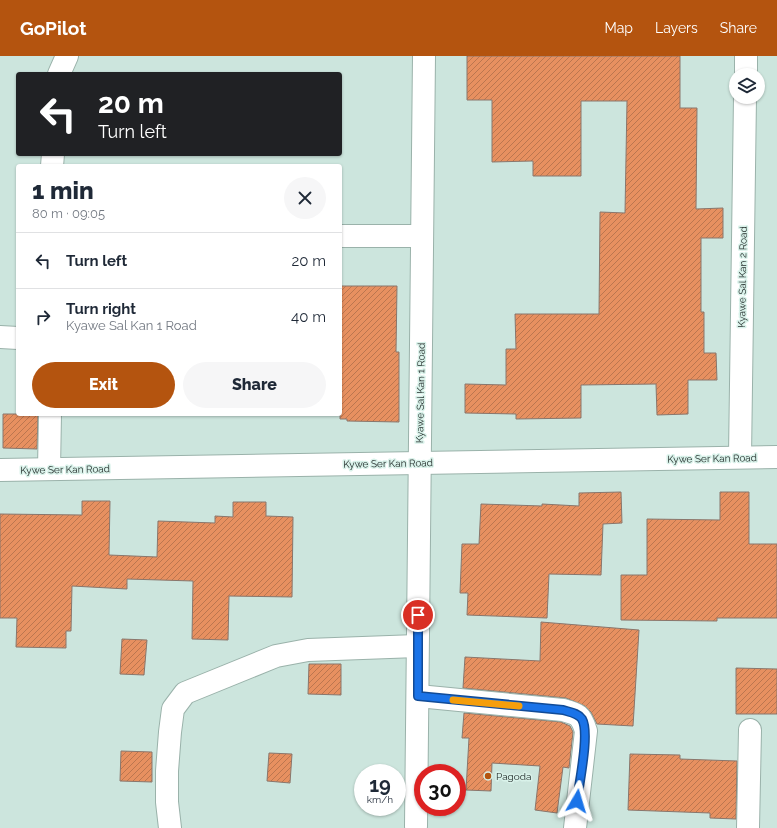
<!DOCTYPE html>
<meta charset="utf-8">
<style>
body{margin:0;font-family:Raleway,sans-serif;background:#f6f6f7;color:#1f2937;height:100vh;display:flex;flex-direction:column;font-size:15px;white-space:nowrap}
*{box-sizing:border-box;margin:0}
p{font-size:13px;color:#747a83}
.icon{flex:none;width:22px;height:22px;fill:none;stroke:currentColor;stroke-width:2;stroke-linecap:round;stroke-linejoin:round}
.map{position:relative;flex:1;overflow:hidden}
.drawer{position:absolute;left:16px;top:108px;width:326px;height:252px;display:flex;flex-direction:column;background:#fff;border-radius:4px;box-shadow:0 1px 3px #0004}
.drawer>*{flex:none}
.top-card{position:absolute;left:16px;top:16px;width:326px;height:84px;border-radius:4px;box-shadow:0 1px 3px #0004;background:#202124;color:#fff;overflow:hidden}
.controls{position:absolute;left:729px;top:12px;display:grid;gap:8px}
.controls a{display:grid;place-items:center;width:36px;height:36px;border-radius:50%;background:#fff;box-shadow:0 1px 3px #0004;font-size:20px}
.speed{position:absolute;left:354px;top:708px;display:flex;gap:8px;font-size:20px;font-weight:700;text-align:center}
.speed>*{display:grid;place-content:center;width:52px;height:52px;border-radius:50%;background:#fff;box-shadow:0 1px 3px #0004;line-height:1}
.speed small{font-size:10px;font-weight:400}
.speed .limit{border:6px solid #d22;background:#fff;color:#111}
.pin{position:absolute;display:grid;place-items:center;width:34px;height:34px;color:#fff;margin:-17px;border:2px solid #fff;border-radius:50%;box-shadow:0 1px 4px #0007}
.me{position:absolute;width:44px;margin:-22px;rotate:7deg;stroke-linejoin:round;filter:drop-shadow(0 0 3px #0008)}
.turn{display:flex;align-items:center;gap:14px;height:84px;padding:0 16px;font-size:18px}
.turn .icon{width:52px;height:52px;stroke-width:2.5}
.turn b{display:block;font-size:28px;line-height:34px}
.round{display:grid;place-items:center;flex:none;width:42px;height:42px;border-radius:21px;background:#f6f6f7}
.summary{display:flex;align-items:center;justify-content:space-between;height:68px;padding:0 16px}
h1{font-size:24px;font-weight:800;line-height:30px}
.cta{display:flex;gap:8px;margin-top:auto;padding:8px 16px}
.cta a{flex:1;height:46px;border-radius:24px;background:#b4540f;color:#fff;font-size:16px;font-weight:800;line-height:46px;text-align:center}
.cta a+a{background:#f6f6f7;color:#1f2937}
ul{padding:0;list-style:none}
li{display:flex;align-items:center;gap:12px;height:56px;padding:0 16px;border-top:1px solid #e0e1e3}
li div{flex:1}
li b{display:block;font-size:15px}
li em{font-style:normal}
header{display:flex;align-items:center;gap:24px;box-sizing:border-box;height:56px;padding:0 20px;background:#b4540f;color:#fff}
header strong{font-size:19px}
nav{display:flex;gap:22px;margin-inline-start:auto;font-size:14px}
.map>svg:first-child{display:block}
.building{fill:url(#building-hatch);stroke:#89766c}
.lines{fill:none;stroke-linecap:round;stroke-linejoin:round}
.street-casing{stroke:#9ab2aa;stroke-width:24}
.street{stroke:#fff;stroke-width:22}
.route-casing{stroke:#114b97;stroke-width:10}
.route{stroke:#1a73e8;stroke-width:7}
.slow{stroke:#f59e0b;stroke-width:7}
.poi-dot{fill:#b4540f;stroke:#d9f2ea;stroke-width:1.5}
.labels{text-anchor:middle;stroke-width:3;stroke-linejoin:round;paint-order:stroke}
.street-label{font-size:10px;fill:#1e2725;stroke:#d9f2ea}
.poi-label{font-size:10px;fill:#1e2725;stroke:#d9f2ea;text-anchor:start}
</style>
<header>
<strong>GoPilot</strong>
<nav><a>Map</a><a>Layers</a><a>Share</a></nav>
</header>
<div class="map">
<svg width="777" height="772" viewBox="0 0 777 772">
<defs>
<pattern id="building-hatch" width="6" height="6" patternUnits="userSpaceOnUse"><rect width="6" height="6" fill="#e79060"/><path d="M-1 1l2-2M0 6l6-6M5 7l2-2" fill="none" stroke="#bb764f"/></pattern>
</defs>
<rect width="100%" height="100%" fill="#cce5dd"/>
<g class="building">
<path d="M467,0H680V52H697L696,153L723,152V182H701V256H704V297H716L717,324H688V358L657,359L656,328L581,329V362L516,363V358L465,357V328L506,329V293H516L515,258H599L600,156L625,157L627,45H581V120H533V105L492,106V44H467Z"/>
<path d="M340,230H397L396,296H399V366L347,365V363H340Z"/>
<path d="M3,358H38L37,393L3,392Z"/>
<path d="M621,436L622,467L603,468L601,519L549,518L547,562L467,559L468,537H460L462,488H479L481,448L542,450V448L579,450V437Z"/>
<path d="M720,436H749V488H777V562H717V565L621,564V519H647V463L720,464Z"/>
<path d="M82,445H110L109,499L157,501L158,465L215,467V460L233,461V446H266V460L293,461L292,541L229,540L228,584L192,583L193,525L127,523V533L72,530L71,575H66V592L16,591L17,562H0V458L82,459Z"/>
<path d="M541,566L639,574L633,670L597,668L591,656L585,650L566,642L463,632L465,601L540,605Z"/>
<path d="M122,583L147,584L144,619L120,618Z"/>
<path d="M309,608H341V639L308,638Z"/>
<path d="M736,612L777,613V658H736Z"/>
<path d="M464,657L561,666L570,670L573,676L569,712L563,711L557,757L535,754L540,710L492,707L491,735L466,734L469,682H462Z"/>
<path d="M121,695L152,696V726L120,725Z"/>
<path d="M269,697L292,698L290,727L267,725Z"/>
<path d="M630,698L680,699V703L737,705L736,763L710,762V757L628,754Z"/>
</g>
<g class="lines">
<g class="street-casing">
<g id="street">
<path d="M59,18L67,0"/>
<path d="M746,19V0"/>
<path d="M52,110L53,98"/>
<path d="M340,180H422"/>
<path d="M0,281L18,282"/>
<path d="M740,401L745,41"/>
<path d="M49,413L50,358"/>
<path d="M0,414L777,401"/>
<path d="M418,640L563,654C578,658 581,659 586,675L575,772"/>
<path d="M416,770L424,0"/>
<path d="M170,772L167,746V715L170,676L173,653L185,637L276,600L308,594L417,590"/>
<path d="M748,772L750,674"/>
</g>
</g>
<use href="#street" class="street"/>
</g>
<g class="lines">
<g class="route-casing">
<path id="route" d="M418,559V640L563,654C569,656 578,657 582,663C590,677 579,727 577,745"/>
</g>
<use href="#route" class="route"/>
<path class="slow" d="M453,644L519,650"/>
</g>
<circle class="poi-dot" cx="488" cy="720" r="4"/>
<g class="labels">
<g class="street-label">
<text transform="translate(742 221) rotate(-89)" y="4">Kyawe Sal Kan 2 Road</text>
<text transform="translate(420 337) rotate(-89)" y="4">Kyawe Sal Kan 1 Road</text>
<text transform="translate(712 402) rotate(-1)" y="4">Kywe Ser Kan Road</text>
<text transform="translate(388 407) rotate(-1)" y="4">Kywe Ser Kan Road</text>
<text transform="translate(65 413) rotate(-1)" y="4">Kywe Ser Kan Road</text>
</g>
<g class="poi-label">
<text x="496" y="724">Pagoda</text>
</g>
</g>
</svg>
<div class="controls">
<a><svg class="icon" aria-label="layers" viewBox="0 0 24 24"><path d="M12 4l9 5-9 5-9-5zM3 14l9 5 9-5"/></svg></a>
</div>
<div class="speed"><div>19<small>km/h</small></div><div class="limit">30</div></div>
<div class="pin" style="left:418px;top:559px;background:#d93025"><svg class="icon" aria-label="arrive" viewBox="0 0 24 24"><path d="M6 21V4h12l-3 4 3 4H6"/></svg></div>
<svg class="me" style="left:577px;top:745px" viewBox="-20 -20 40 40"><path d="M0-17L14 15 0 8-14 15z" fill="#1a73e8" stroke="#fff" stroke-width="4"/></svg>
<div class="top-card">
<div class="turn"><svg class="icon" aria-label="left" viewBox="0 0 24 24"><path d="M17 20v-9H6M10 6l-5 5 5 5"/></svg><div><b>20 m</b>Turn left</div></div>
</div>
<section class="drawer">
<div class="summary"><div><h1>1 min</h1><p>80 m · 09:05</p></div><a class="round"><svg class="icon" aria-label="close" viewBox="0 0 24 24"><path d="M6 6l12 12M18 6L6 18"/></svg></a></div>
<ul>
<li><svg class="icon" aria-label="left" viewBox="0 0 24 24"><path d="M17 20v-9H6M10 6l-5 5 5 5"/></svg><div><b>Turn left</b></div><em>20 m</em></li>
<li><svg class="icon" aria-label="right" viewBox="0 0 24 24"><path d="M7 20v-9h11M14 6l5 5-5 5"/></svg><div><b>Turn right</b><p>Kyawe Sal Kan 1 Road</p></div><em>40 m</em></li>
</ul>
<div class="cta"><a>Exit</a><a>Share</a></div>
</section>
</div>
